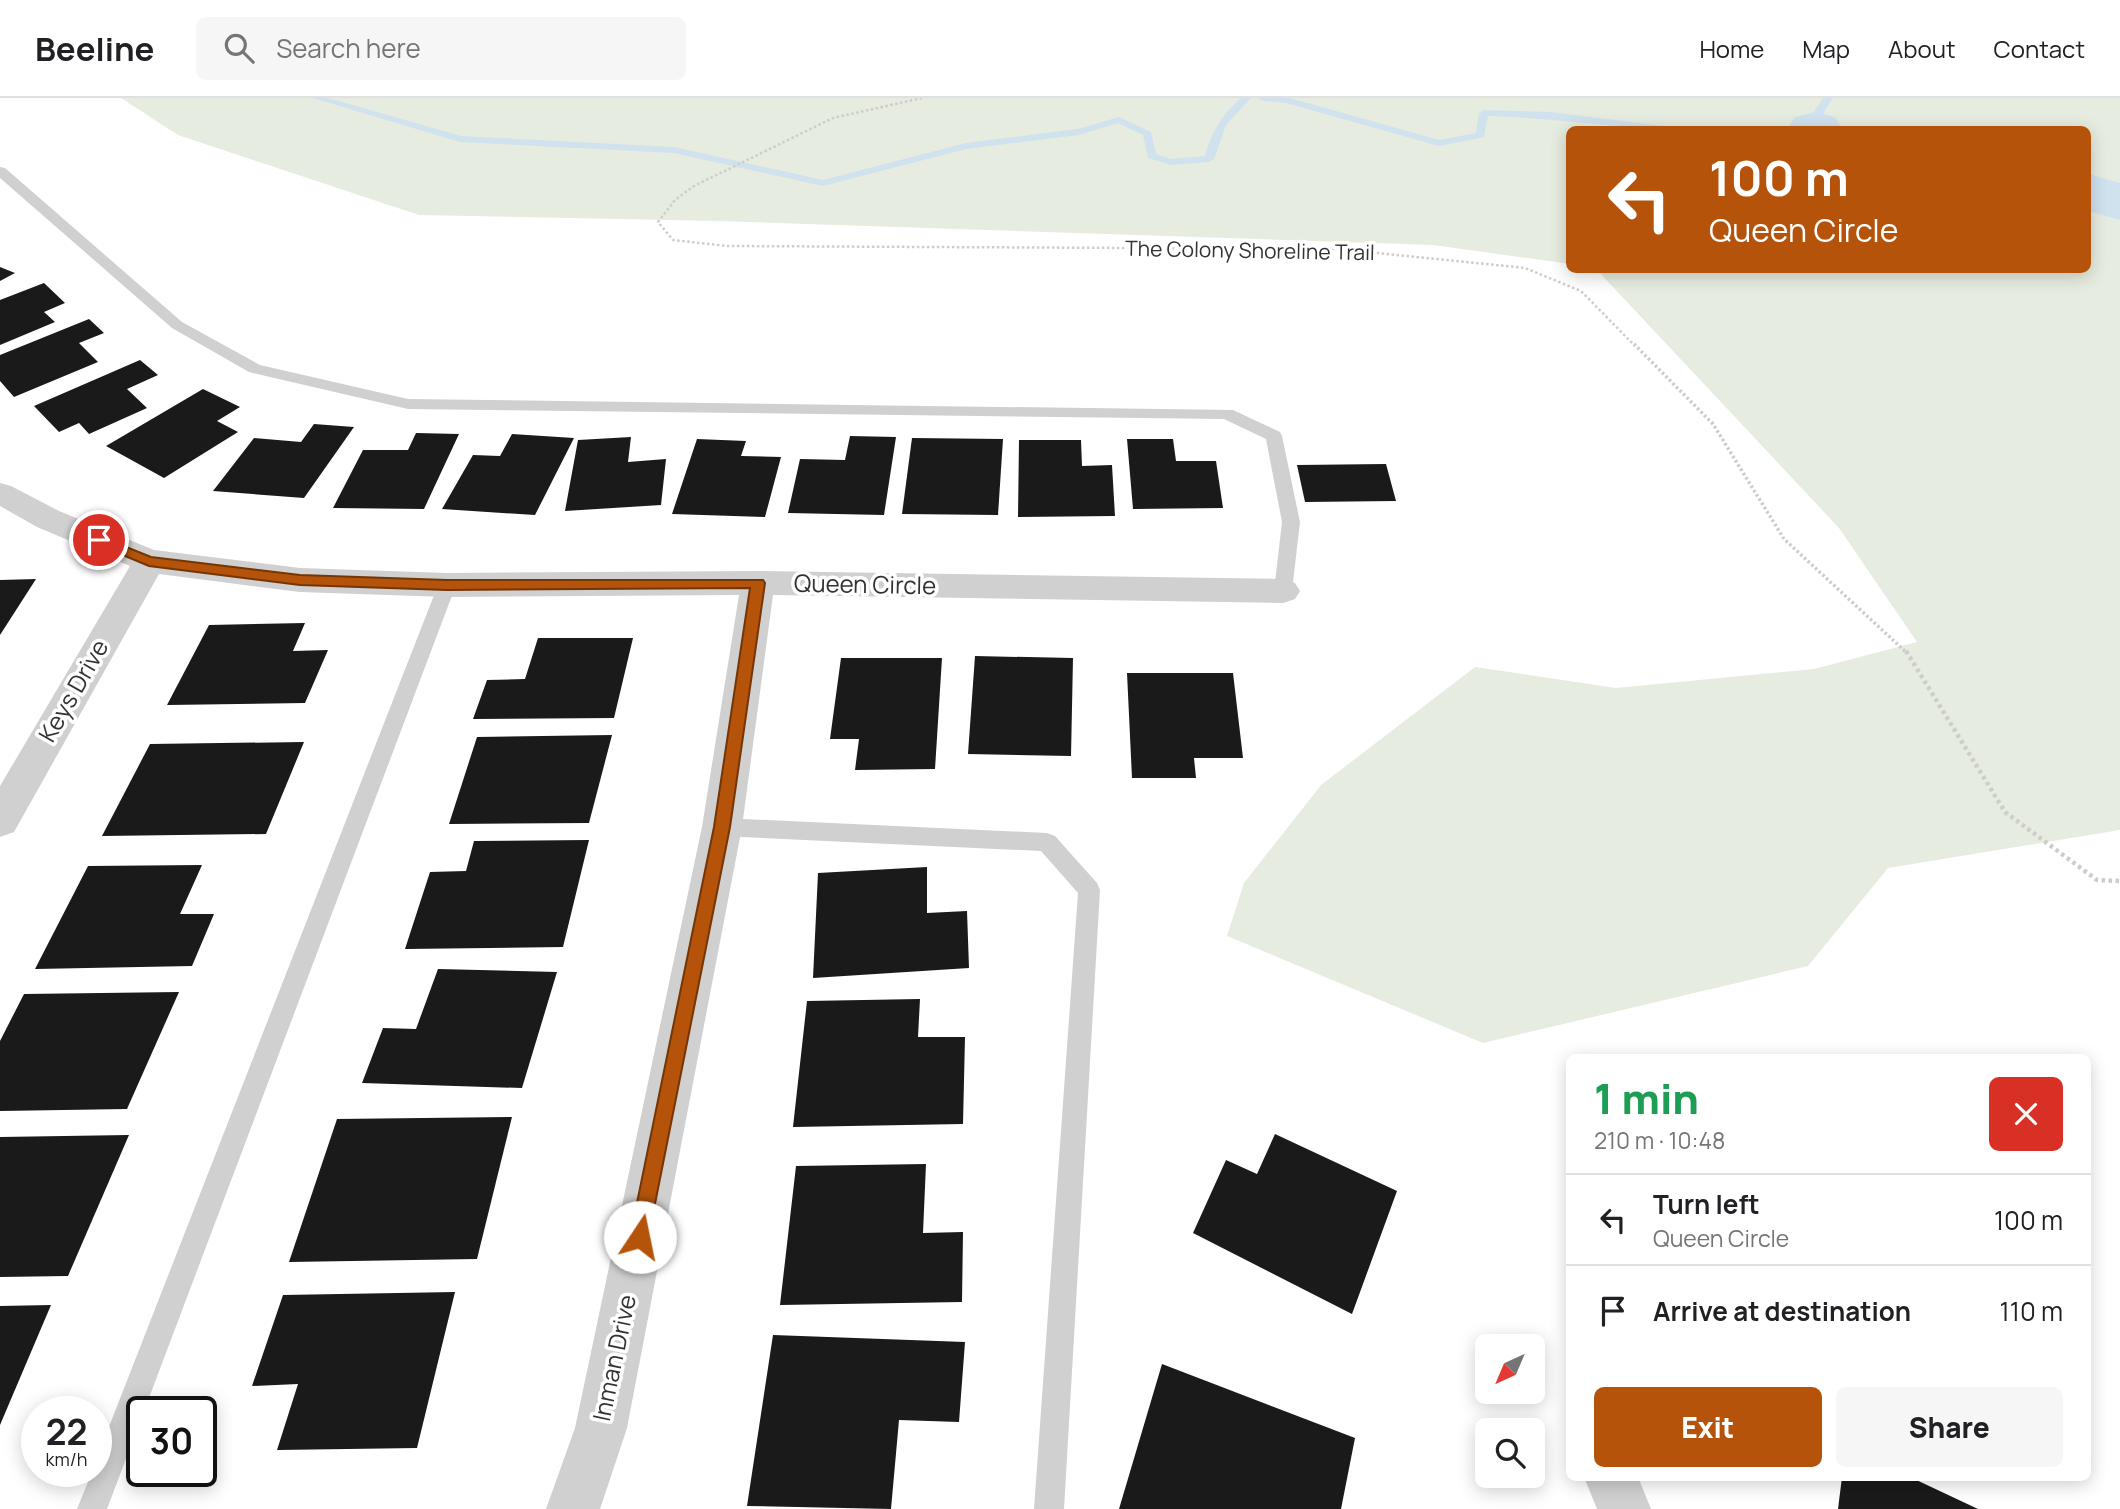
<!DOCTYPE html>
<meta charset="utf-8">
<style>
body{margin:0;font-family:Manrope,sans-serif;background:#f6f6f6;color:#202124;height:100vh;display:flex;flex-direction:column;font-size:26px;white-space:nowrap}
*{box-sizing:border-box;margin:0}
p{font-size:23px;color:#757577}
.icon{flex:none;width:38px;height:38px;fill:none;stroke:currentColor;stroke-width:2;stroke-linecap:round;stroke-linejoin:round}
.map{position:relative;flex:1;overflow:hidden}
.panel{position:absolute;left:1566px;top:956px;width:525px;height:427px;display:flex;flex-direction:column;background:#fff;border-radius:10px;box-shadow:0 4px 18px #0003}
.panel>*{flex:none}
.top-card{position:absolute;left:1566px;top:28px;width:525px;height:147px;border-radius:10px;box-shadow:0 4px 18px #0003;background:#b45309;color:#fff;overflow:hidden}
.needle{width:46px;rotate:224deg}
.buttons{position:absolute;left:1475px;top:1236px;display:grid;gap:14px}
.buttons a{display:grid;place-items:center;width:70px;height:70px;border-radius:10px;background:#fff;box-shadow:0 4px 18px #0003;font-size:35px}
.speed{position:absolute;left:21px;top:1298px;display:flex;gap:14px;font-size:35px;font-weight:700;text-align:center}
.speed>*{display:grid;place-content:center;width:91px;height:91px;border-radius:50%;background:#fff;box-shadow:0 4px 18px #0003;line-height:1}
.speed small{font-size:18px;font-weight:400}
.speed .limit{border:4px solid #111;border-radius:10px;background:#fff;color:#111}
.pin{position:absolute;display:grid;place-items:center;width:60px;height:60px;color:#fff;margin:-30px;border:4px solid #fff;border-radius:50%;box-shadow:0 2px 7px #0007}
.me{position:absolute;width:77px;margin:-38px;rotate:11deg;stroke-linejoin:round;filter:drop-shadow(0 0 5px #0008)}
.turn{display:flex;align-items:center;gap:24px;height:147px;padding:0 28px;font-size:32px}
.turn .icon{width:91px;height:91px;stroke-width:2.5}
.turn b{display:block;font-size:49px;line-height:60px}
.round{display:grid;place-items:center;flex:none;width:74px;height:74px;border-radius:10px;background:#f6f6f6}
.summary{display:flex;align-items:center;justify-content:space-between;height:119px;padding:0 28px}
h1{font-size:42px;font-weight:800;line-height:52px;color:#1e9e55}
.cta{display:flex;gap:14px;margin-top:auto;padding:14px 28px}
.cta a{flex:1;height:80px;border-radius:10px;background:#b45309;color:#fff;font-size:28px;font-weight:800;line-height:80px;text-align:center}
.cta a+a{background:#f6f6f6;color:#202124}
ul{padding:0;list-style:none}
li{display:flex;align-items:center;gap:21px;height:91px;padding:0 28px;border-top:2px solid #e0e0e0}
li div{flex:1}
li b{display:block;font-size:26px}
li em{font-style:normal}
header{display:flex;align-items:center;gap:42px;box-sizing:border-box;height:98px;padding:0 35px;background:#fff;border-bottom:2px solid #e0e0e0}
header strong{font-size:33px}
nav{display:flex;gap:38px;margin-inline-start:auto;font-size:24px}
.search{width:490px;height:63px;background:#f6f6f6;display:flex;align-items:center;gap:18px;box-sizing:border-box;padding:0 24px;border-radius:10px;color:#757577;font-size:26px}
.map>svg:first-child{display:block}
.green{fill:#e6ecdf}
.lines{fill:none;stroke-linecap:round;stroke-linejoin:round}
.stream{fill:#cfe2ee;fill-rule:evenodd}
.river{fill:#cfe2ee;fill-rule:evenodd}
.building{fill:#1a1a1a}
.path-far2{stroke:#cdcdcd;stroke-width:2.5;stroke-dasharray:2.5 2.5;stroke-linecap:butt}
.path-far1{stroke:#cdcdcd;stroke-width:3.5;stroke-dasharray:2.5 2.5;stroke-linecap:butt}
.path{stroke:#cdcdcd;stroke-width:4.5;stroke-dasharray:3.5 3.5;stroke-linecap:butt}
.lane{fill:#d0d0d0;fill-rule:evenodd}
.street{fill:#d0d0d0;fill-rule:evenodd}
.route{fill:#b45309;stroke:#753606;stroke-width:2}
.labels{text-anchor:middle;stroke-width:7;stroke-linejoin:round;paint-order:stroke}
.far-street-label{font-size:21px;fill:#333;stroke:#fff}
.street-label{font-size:24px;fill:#333;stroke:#fff}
</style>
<header>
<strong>Beeline</strong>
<div class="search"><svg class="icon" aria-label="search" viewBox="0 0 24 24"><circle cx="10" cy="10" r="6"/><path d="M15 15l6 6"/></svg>Search here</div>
<nav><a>Home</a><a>Map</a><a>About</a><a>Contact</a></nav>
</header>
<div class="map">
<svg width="2120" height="1411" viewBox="0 0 2120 1411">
<rect width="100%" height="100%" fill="#fff"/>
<path class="green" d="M121,0H2120V732L1888,770L1808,868L1483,945L1227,838L1244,785L1321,687L1475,569L1616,590L1814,571L1917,544L1839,430L1597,172H2088V32H1570V166L1433,147L719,123L419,117L178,37Z"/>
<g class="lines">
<g class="stream">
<path d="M313,0H328L461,38L674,49L823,82L966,45L1078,31L1119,19L1151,34L1156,56L1171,61L1205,58C1211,34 1222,17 1241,0H1251L1226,27L1214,61L1209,64L1171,67L1148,60L1143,37L1118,25L1079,37L966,51L823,88L674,55L460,44Z"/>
<path d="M1258,0H1290L1439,42L1476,35L1479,15L1484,12L1551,14L1695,32C1626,32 1558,20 1488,18L1484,39L1439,48L1286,5L1263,3Z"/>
<path d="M1823,0H1833L1825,12L1819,32H1809L1815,12Z"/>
</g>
<g class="river">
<path d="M1815,14L1835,19L1843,32L1787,31L1795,19Z"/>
<path d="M2088,76L2120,85V122L2088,113Z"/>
</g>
</g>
<g class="building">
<path d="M0,169L15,175L0,183Z"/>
<path d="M44,185L65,205L44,214L55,224L0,247V202Z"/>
<path d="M89,221L104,235L79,245L98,264L14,299L0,283V257Z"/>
<path d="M140,262L158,277L127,291L147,310L89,336L79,325L59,334L34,308Z"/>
<path d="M203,291L240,309L217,323L238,334L164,380L106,348Z"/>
<path d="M314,326L354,329L304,400L213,393L254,340L301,344Z"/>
<path d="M416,335L459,336L424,411L333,410L363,352H408Z"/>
<path d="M512,336L574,340L535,417L442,411L473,357L500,358Z"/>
<path d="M850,338L896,339L884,417L788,415L800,361L845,362Z"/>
<path d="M631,339L628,364L666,361L661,407L565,413L578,342Z"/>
<path d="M912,340L1003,341L998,417L902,416Z"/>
<path d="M697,341L746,343L741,358L781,359L765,419L672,416Z"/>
<path d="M1127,341H1173L1176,363H1216L1223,410L1133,411Z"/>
<path d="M1019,342H1081L1082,368L1112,367L1115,418L1018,419Z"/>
<path d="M1386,366L1396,403L1305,404L1297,367Z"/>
<path d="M36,481L0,537V482Z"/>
<path d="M305,525L293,553L328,552L305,605L167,607L209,527Z"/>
<path d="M538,540H633L614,620L473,621L487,582L525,581Z"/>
<path d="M975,558L1073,560L1071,658L968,656Z"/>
<path d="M841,560H942L935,671L855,672L859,641H830Z"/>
<path d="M1127,575H1233L1243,660H1194L1196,680H1132Z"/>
<path d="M612,637L589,725L449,726L477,639Z"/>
<path d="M304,644L266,736L102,738L150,646Z"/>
<path d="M589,742L563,849L405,851L430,774L466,773L474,743Z"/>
<path d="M202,767L180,816H214L192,868L35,871L88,768Z"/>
<path d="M927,769V815L967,813L969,870L813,880L818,775Z"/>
<path d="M438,871L557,874L522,990L362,985L383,930L416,931Z"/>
<path d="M179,894L127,1011L0,1013V943L24,896Z"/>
<path d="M920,901L918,939H965L963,1026L793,1029L807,903Z"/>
<path d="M512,1019L477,1161L289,1164L337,1021Z"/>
<path d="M1275,1036L1397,1093L1352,1216L1193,1135L1226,1062L1257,1076Z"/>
<path d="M129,1037L68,1178L0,1179V1039Z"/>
<path d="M926,1066L923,1135L963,1134L962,1204L780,1207L796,1068Z"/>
<path d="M455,1194L417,1350L277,1352L298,1286L252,1288L283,1197Z"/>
<path d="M51,1207L0,1327V1208Z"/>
<path d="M773,1237L965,1244L959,1324L899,1322L891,1411L747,1408Z"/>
<path d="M1162,1266L1355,1340L1341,1411H1119Z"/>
<path d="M1842,1379H1910L1978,1411H1838Z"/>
</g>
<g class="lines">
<path class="path-far2" d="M922,0L833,20L694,88L675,102L658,124L673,142L727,148L1338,151L1525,170L1581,193L1635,248"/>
<path class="path-far1" d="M1634,246L1713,326L1784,441L1907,555"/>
<path class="path" d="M1906,553L2005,714L2097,782L2120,783"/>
<g class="lane">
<path d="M0,69L5,70L182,224L260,267L408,301L1233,312L1280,334L1282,338L1300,424L1292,493L1290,498H1276L1274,493L1282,424L1266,341L1224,321L408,311L249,274L172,230L0,80Z"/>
<path d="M447,481L453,482L456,487L107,1411H77L92,1374H96V1362L438,487L441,482Z"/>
<path d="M722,720L1047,735L1055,738L1097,785L1100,792L1064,1411H1034L1078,795L1041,753L722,738L714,735L711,729L714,723Z"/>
</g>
<g class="street">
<path d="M0,385L11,388L59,413L154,452L300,470L447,475L758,473L1283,481L1295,485L1300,493L1295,501L1283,505L773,497L742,729L627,1330L600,1411H546L575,1330L702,729L739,497L447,499L300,494L159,476L14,734L0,739V688L130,468L37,429L0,408Z"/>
<path d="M1584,1379H1638L1651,1411H1597Z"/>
</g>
</g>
<path class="route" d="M99,438L151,459L300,477L447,482H763L765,485L730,729L647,1146L640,1149L633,1146L630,1139L714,729L750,490L447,492L300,487L149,468L94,445V439Z"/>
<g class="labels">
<g class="far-street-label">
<text transform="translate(1250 153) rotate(1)" y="7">The Colony Shoreline Trail</text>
</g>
<g class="street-label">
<text transform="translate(865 487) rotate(1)" y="8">Queen Circle</text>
<text transform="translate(74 593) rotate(-60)" y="8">Keys Drive</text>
<text transform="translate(615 1260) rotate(-78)" y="8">Inman Drive</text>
</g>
</g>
</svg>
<div class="buttons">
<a><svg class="needle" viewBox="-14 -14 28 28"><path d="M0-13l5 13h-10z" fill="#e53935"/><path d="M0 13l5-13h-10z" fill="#757577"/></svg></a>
<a><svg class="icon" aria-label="search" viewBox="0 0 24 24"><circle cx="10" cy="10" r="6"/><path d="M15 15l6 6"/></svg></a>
</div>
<div class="speed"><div>22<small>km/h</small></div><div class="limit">30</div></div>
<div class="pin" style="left:99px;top:442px;background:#d93025"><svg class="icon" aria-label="arrive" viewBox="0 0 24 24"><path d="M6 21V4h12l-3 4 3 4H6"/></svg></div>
<svg class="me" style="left:640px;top:1139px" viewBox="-20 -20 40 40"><circle r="19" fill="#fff"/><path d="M0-13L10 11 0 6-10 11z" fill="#b45309"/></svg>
<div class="top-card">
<div class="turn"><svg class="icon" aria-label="left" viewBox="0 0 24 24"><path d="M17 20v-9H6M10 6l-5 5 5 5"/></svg><div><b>100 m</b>Queen Circle</div></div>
</div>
<section class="panel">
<div class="summary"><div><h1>1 min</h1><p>210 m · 10:48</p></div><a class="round" style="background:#d93025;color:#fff"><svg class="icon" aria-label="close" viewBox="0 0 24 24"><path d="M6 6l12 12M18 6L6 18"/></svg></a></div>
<ul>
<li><svg class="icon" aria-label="left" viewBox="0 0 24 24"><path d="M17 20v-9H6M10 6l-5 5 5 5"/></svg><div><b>Turn left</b><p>Queen Circle</p></div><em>100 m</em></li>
<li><svg class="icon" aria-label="arrive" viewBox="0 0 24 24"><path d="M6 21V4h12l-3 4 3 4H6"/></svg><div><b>Arrive at destination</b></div><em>110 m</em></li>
</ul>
<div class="cta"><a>Exit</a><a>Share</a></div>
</section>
</div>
